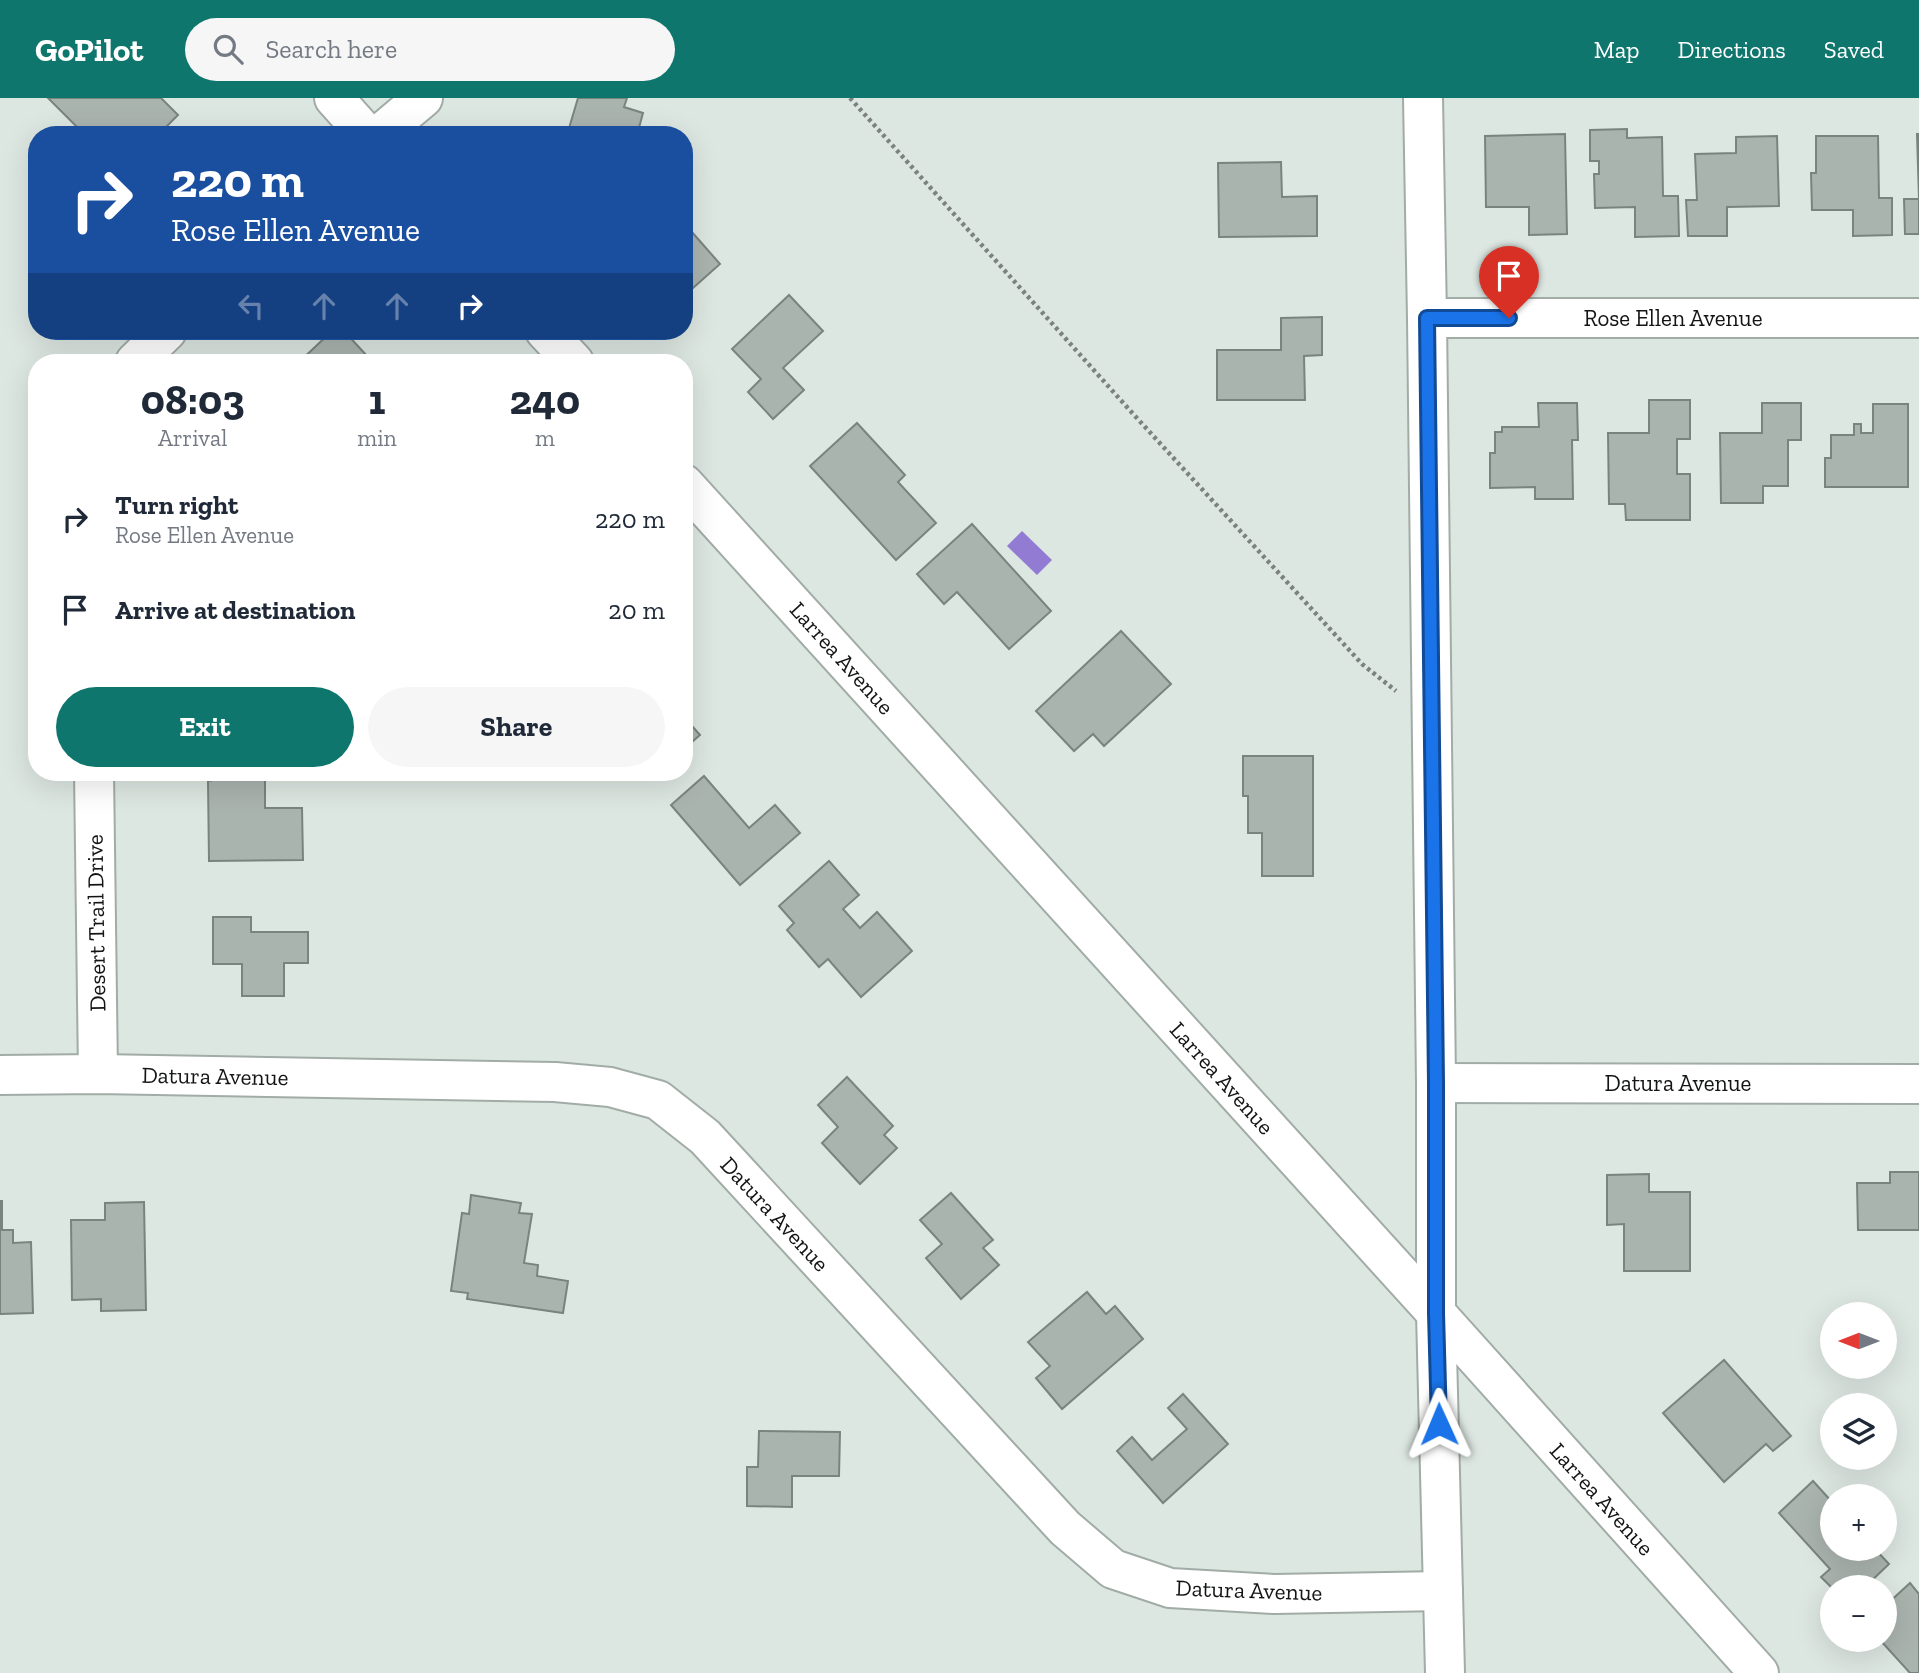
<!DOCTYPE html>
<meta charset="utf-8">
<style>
body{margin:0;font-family:"Zilla Slab",serif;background:#f6f6f7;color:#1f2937;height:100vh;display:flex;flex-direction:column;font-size:26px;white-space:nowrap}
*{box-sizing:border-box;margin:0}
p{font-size:23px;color:#747a83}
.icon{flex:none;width:38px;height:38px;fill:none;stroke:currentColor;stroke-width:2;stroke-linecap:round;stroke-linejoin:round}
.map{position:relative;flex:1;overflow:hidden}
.details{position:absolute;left:28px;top:256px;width:665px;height:427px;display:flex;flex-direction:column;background:#fff;border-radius:28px;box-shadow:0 7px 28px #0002}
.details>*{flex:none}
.banner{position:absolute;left:28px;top:28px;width:665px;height:214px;border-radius:28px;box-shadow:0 7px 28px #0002;background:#1a4fa0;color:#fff;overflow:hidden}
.needle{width:46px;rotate:270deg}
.buttons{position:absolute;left:1820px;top:1204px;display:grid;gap:14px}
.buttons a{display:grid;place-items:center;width:77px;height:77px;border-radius:50%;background:#fff;box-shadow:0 7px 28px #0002;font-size:35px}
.pin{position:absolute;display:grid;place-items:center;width:60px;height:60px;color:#fff;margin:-72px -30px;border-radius:50% 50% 50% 0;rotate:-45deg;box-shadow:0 0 7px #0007}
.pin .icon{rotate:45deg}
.me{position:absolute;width:77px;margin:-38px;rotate:359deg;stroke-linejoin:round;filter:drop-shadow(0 0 5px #0008)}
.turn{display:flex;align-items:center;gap:24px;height:147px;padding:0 28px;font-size:32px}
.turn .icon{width:91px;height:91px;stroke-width:2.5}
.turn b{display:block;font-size:49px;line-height:60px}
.lanes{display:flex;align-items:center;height:66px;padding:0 28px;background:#0003;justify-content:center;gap:35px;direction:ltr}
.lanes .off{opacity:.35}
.eta{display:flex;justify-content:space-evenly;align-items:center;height:119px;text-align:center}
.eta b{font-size:42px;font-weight:800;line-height:49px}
.action{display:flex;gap:14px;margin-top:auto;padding:14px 28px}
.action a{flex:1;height:80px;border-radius:42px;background:#0f766e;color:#fff;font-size:28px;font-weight:800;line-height:80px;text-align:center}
.action a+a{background:#f6f6f7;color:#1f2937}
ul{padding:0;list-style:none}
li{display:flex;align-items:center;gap:21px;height:91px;padding:0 28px}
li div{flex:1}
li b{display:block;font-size:26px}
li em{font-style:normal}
header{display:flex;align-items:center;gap:42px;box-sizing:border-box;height:98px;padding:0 35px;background:#0f766e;color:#fff}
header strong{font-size:33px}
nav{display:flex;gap:38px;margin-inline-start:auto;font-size:24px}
.search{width:490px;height:63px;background:#f6f6f7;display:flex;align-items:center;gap:18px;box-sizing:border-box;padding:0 24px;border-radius:38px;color:#747a83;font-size:26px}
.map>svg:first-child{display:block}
.water{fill:#917bd3}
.building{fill:#aab4af;stroke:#7a847f;stroke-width:2}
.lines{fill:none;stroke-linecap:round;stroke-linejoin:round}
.minor-casing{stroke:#a2aca7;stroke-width:42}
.major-casing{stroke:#a2aca7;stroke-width:42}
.path{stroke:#7c827f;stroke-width:4.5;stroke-dasharray:3.5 3.5;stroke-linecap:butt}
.minor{stroke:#fff;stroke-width:38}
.major{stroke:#fff;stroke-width:38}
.route-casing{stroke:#114b97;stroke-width:18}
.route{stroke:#1a73e8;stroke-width:12}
.labels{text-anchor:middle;stroke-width:5;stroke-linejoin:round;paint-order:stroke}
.street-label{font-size:23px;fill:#121513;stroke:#fff}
</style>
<header>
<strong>GoPilot</strong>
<div class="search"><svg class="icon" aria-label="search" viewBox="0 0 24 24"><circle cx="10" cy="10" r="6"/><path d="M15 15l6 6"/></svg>Search here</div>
<nav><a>Map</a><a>Directions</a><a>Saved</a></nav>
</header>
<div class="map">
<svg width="1919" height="1575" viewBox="0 0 1919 1575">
<rect width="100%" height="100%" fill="#dde7e2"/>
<path class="water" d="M1022,433L1052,462L1037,477L1007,448Z"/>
<g class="building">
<path d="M48,0H161L178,17L158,37H85Z"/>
<path d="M578,0H627L624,9L643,15L637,37H567Z"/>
<path d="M1627,31V40L1662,39L1663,98H1678L1679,138L1635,139V109L1595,110L1594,76H1599V63H1590V32Z"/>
<path d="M1565,36L1567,136L1529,137V109H1486L1485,38Z"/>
<path d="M1917,36H1919V136H1905L1904,101H1919Z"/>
<path d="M1777,38L1779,108L1727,109V138H1688L1686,102H1697L1695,56L1736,55V39Z"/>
<path d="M1816,38H1878L1879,100H1892V137L1853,138V112H1812L1811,75H1816Z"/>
<path d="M1281,64L1282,99L1317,98V138L1219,139L1218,65Z"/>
<path d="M684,125L720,166L684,198Z"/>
<path d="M789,197L823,233L783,270L804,292L773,321L748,294L761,281L732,251Z"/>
<path d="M1322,219V257L1304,258L1305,302H1217V252H1281V220Z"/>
<path d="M332,233H344L370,261L366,264H299Z"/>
<path d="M1649,302H1690V341H1677V376H1690V422H1626L1625,406H1609L1608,335H1649Z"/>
<path d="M1538,305H1577L1578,342H1572L1573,401H1535V389L1490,390V355H1495V334H1502V329H1539Z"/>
<path d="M1762,305H1801V342H1788V388H1763V405H1721L1720,335H1762Z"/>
<path d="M1873,306H1908V389H1825V360H1831V337H1854V326H1861V335H1873Z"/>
<path d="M857,325L905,377L898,384L936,425L896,462L810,368Z"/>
<path d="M972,426L1051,513L1009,551L957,494L944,506L917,476Z"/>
<path d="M1121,533L1171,586L1104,648L1093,636L1074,653L1036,613Z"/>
<path d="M684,619L700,637L684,651Z"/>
<path d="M1243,658H1313V778H1262V735H1248V698H1243Z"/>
<path d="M214,674H253V681H265V710H302L303,762L209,763L208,683L214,682Z"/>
<path d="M704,678L749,730L775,707L800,735L740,787L671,707Z"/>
<path d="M829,763L859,797L843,811L860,830L877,814L912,853L861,899L828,861L819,869L787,832L794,825L779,808Z"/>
<path d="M213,819H251V834H308V865H284V898H242V866H213Z"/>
<path d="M847,979L893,1028L884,1037L897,1050L860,1086L822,1045L838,1029L818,1007Z"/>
<path d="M1890,1074H1919V1132H1858L1857,1085H1890Z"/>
<path d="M1649,1076V1094H1690V1173H1624V1126L1607,1127V1077Z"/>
<path d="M951,1095L993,1142L983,1150L999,1167L961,1201L926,1160L942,1146L920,1122Z"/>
<path d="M471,1097L521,1105L519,1115L532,1116L524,1165L538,1167L537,1178L568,1183L563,1215L467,1201L468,1195L451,1193L462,1115L469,1116Z"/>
<path d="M0,1103H2V1132H13V1145L31,1144L33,1215L0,1216Z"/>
<path d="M144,1104L146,1212L101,1213V1201L72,1202L71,1122H105V1105Z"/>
<path d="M1087,1194L1106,1216L1115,1208L1143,1241L1062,1311L1036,1280L1050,1268L1028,1244Z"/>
<path d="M1724,1262L1791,1338L1773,1353L1766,1346L1724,1384L1663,1315Z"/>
<path d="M1183,1296L1228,1346L1163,1405L1117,1353L1132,1339L1152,1362L1187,1331L1168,1310Z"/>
<path d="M759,1333L840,1334L839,1378H792V1409L747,1408V1369H758Z"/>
<path d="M1813,1383L1832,1404V1451H1875L1889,1466L1865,1489L1832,1490L1821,1479L1830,1471L1779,1415Z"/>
<path d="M1910,1485L1919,1496V1575H1910L1880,1542H1885V1508Z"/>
</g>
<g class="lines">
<g class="minor-casing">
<g id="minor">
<path d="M1423,0L1427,220L1436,985V1215L1445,1575"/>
<path d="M379,37L423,0"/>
<path d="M1427,220H1919"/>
<path d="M135,264L167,233"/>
<path d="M94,674L98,976"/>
<path d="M0,977L98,976L555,984L610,989L658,1002L705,1039L1065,1430L1113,1471L1170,1490L1274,1496L1443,1493"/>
<path d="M1436,985L1919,986"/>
</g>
</g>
<g class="major-casing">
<g id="major">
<path d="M334,0L367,37"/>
<path d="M545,233L574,264"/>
<path d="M684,386L1436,1215L1759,1575"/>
</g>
</g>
<path class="path" d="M850,0L1135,318L1362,566L1396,593"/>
<use href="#minor" class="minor"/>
<use href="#major" class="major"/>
</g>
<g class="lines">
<g class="route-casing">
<path id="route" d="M1439,1326L1436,1215V985L1427,220H1509"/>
</g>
<use href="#route" class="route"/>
</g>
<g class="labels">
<g class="street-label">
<text x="1673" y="228">Rose Ellen Avenue</text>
<text transform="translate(842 560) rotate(48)" y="8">Larrea Avenue</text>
<text transform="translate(96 825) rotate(-91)" y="8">Desert Trail Drive</text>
<text transform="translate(215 978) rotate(1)" y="8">Datura Avenue</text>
<text transform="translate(1222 980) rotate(48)" y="8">Larrea Avenue</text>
<text x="1678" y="993">Datura Avenue</text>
<text transform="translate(775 1116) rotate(47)" y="8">Datura Avenue</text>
<text transform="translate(1602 1401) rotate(48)" y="8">Larrea Avenue</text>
<text transform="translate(1249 1492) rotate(2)" y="8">Datura Avenue</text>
</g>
</g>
</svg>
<div class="buttons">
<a><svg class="needle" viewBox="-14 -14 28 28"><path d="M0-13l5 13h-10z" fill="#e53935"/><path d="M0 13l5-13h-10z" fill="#747a83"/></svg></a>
<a><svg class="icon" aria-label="layers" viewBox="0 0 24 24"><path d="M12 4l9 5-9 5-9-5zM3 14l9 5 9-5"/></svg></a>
<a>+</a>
<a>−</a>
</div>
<div class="pin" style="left:1509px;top:220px;background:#d93025"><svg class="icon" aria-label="arrive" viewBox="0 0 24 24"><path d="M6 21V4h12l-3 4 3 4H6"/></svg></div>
<svg class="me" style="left:1439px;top:1326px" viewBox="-20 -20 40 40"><path d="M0-17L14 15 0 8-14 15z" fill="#1a73e8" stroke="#fff" stroke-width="4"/></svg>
<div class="banner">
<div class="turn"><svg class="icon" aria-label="right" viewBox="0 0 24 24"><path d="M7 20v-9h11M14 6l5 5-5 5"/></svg><div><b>220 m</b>Rose Ellen Avenue</div></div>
<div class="lanes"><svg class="icon off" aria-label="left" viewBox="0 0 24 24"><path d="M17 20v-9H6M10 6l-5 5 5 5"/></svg><svg class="icon off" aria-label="ahead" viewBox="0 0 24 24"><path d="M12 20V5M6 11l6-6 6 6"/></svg><svg class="icon off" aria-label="ahead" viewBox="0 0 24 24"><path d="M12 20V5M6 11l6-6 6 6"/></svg><svg class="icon" aria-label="right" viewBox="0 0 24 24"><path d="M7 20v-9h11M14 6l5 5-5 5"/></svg></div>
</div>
<section class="details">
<div class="eta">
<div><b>08:03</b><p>Arrival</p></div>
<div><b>1</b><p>min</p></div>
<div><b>240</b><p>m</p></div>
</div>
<ul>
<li><svg class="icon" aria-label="right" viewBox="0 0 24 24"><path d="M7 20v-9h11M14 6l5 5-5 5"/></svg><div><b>Turn right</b><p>Rose Ellen Avenue</p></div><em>220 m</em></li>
<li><svg class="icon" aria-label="arrive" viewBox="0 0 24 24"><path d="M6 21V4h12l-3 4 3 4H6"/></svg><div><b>Arrive at destination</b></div><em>20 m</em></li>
</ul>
<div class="action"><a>Exit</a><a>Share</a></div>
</section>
</div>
